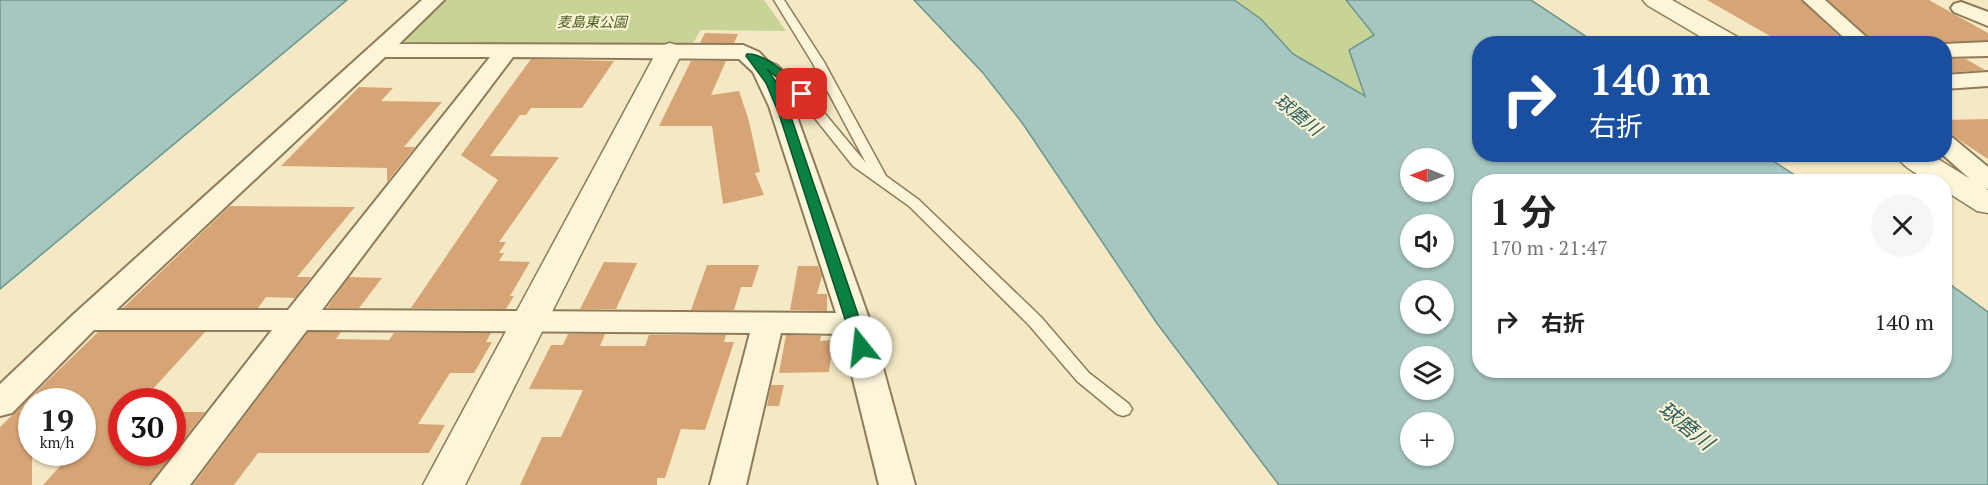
<!DOCTYPE html>
<html lang="ja">
<meta charset="utf-8">
<style>
body{margin:0;font-family:"PT Serif","Noto Sans JP",serif;background:#f6f6f6;color:#222;height:100vh;display:flex;flex-direction:column;font-size:22px;white-space:nowrap}
*{box-sizing:border-box;margin:0}
p{font-size:20px;color:#767676}
.icon{flex:none;width:33px;height:33px;fill:none;stroke:currentColor;stroke-width:2;stroke-linecap:round;stroke-linejoin:round}
.map{position:relative;flex:1;overflow:hidden}
.sheet{position:absolute;left:1472px;top:174px;width:480px;height:204px;display:flex;flex-direction:column;background:#fff;border-radius:24px;box-shadow:0 2px 4px #0004}
.sheet>*{flex:none}
.top-card{position:absolute;left:1472px;top:36px;width:480px;height:126px;border-radius:24px;box-shadow:0 2px 4px #0004;background:#1a4fa0;color:#fff;overflow:hidden}
.needle{width:39px;rotate:271deg}
.tools{position:absolute;left:1400px;top:148px;display:grid;gap:12px}
.tools a{display:grid;place-items:center;width:54px;height:54px;border-radius:50%;background:#fff;box-shadow:0 2px 4px #0004;font-size:30px}
.speed{position:absolute;left:18px;top:388px;display:flex;gap:12px;font-size:30px;font-weight:700;text-align:center}
.speed>*{display:grid;place-content:center;width:78px;height:78px;border-radius:50%;background:#fff;box-shadow:0 2px 4px #0004;line-height:1}
.speed small{font-size:15px;font-weight:400}
.speed .limit{border:9px solid #d22;background:#fff;color:#111}
.pin{position:absolute;display:grid;place-items:center;width:51px;height:51px;color:#fff;margin:-26px;border-radius:12px;box-shadow:0 3px 9px #0006}
.me{position:absolute;width:66px;margin:-33px;rotate:344deg;stroke-linejoin:round;filter:drop-shadow(0 0 4px #0008)}
.turn{display:flex;align-items:center;gap:21px;height:126px;padding:0 18px;font-size:27px}
.turn .icon{width:78px;height:78px;stroke-width:2.5}
.turn b{display:block;font-size:42px;line-height:51px}
.round{display:grid;place-items:center;flex:none;width:63px;height:63px;border-radius:32px;background:#f6f6f6}
.summary{display:flex;align-items:center;justify-content:space-between;height:102px;padding:0 18px}
h1{font-size:36px;font-weight:700;line-height:45px}
ul{padding:0;list-style:none}
li{display:flex;align-items:center;gap:18px;height:90px;padding:0 18px}
li div{flex:1}
li b{display:block;font-size:22px}
li em{font-style:normal}
.map>svg:first-child{display:block}
.green{fill:#c8d496}
.water{fill:#a6c6bf;stroke:#6b968f;stroke-width:1.5;fill-rule:evenodd}
.building{fill:#d7a575}
.lines{fill:none;stroke-linecap:round;stroke-linejoin:round}
.service-casing{stroke:#917a57;stroke-width:3}
.minor-casing{stroke:#917a57;stroke-width:4}
.tertiary-casing{stroke:#917a57;stroke-width:3}
.service{fill:#fdf5d9;fill-rule:evenodd}
.minor{fill:#fdf5d9;fill-rule:evenodd}
.tertiary{fill:#fdf5d9;fill-rule:evenodd}
.route{fill:#0b8043;stroke:#07532c;stroke-width:1.5}
.labels{text-anchor:middle;stroke-width:4.5;stroke-linejoin:round;paint-order:stroke}
.far-park-label{font-size:14px;font-style:italic;fill:#4b5e21;stroke:#faf2d4}
.water-label{font-size:18px;font-style:italic;fill:#2a6061;stroke:#faf2d4}
.near-water-label{font-size:21px;font-style:italic;fill:#2a6061;stroke:#faf2d4}
</style>
<div class="map">
<svg width="1988" height="485" viewBox="0 0 1988 485">
<rect width="100%" height="100%" fill="#f4e9c4"/>
<g class="green">
<path d="M443,0H764L786,31L701,30L693,43L397,44Z"/>
<path d="M1234,0H1346L1374,36L1366,96L1293,54L1261,19Z"/>
</g>
<g class="water">
<path d="M0,0H347L0,289Z"/>
<path d="M914,0H1234L1261,19L1293,54L1365,96L1349,50L1374,35L1346,0H1531L1596,43L1479,44V154L1764,155L1804,181L1479,182V370H1944V280L1988,312V485H1279L1156,322L1023,124L983,73ZM1410,159H1443V192H1410ZM1410,225H1443V258H1410ZM1410,291H1443V324H1410ZM1410,357H1443V390H1410ZM1410,423H1443V456H1410Z"/>
</g>
<g class="building">
<path d="M1707,0H1801L1847,44H1784Z"/>
<path d="M1828,0H1929L1988,33V40L1942,44H1876Z"/>
<path d="M705,33L738,34L734,43H700Z"/>
<path d="M531,59L614,61L582,108H531L526,115H520L490,156L559,157L499,242H506L499,253H504L499,261L530,262L510,296H514L506,309L411,308L498,180L461,155Z"/>
<path d="M1944,59H1966L1985,70L1944,73Z"/>
<path d="M691,61H726L711,95L739,91L749,121L760,172L755,173L764,195L723,204L712,126H659Z"/>
<path d="M359,87L393,88L381,101L442,102L404,147H415L387,182V168L281,166Z"/>
<path d="M1988,119V159L1944,130V120Z"/>
<path d="M230,206L355,207L297,277H311L295,298L266,297L258,308H123Z"/>
<path d="M604,262L637,263L616,309H580Z"/>
<path d="M707,265H759L752,287H741L734,310H691Z"/>
<path d="M798,266H818L822,276L817,294H827V311L790,310Z"/>
<path d="M349,277L382,278L359,308H327Z"/>
<path d="M98,332H205L141,402H122V453H172V412H205L149,485H43L72,453H82V402H32V485H0V427Z"/>
<path d="M308,332H341L336,339L389,340L394,333H491L486,342H492L474,373H450L418,424L445,425L429,453H258L234,485H193Z"/>
<path d="M568,334H605L600,346H645L649,335H726L724,342H734L705,430L681,429L665,478H657V485H520L542,437H561L583,390L529,389L551,345H563Z"/>
<path d="M786,335L821,336L820,341L833,340L829,372L779,373Z"/>
<path d="M771,385H784L779,406H767Z"/>
</g>
<g class="lines">
<g class="service-casing">
<path id="service" d="M774,0H784L824,62L886,176L919,200L1041,317L1089,373L1129,404L1132,409L1129,414L1123,416L1117,414L1077,381L1029,325L909,206L853,166L798,97L769,71L752,61L750,59L756,55L777,65L806,91L866,163L812,62Z"/>
</g>
<g class="minor-casing">
<g id="minor">
<path d="M422,0H444L399,44L743,45L759,52L772,66L796,114L871,324L915,485H879L842,334L781,333L746,485H710L750,333L307,330L190,485H151L272,330H94L12,413L0,416V384L75,313ZM385,57H490L288,310H116ZM513,57L739,59L753,72L769,106L836,313L322,310Z"/>
<path d="M1803,0H1825L1874,44H1851Z"/>
<path d="M1961,2L1988,12V26L1954,12L1951,8L1954,4Z"/>
<path d="M1988,42V56L1944,57V44Z"/>
<path d="M1988,72V86L1944,89V75Z"/>
<path d="M1944,135L1953,138L1988,167V189L1979,187L1942,154Z"/>
</g>
</g>
<g class="tertiary-casing">
<g id="tertiary">
<path d="M1643,0H1672L1741,39L1744,44H1713L1647,5Z"/>
<path d="M670,43L679,46L683,51L465,485H423L657,51L661,46Z"/>
<path d="M1895,154H1930L1988,190V213L1977,211L1944,190V182C1927,182 1904,169 1895,154Z"/>
</g>
</g>
<use href="#service" class="service"/>
<use href="#minor" class="minor"/>
<use href="#tertiary" class="tertiary"/>
</g>
<path class="route" d="M747,54C764,52 797,81 807,94L798,96L767,69L777,83L790,114L869,347L867,350H856L854,347L779,114L766,83L746,56Z"/>
<g class="labels">
<g class="far-park-label">
<text x="592" y="27">麦島東公園</text>
</g>
<g class="water-label">
<text transform="translate(1298 115) rotate(39)" y="6">球磨川</text>
</g>
<g class="near-water-label">
<text transform="translate(1686 426) rotate(39)" y="7">球磨川</text>
</g>
</g>
</svg>
<div class="tools">
<a><svg class="needle" viewBox="-14 -14 28 28"><path d="M0-13l5 13h-10z" fill="#e53935"/><path d="M0 13l5-13h-10z" fill="#767676"/></svg></a>
<a><svg class="icon" aria-label="sound" viewBox="0 0 24 24"><path d="M4 9h4l5-4v14l-5-4H4zM17 9q2 3 0 6"/></svg></a>
<a><svg class="icon" aria-label="search" viewBox="0 0 24 24"><circle cx="10" cy="10" r="6"/><path d="M15 15l6 6"/></svg></a>
<a><svg class="icon" aria-label="layers" viewBox="0 0 24 24"><path d="M12 4l9 5-9 5-9-5zM3 14l9 5 9-5"/></svg></a>
<a>+</a>
</div>
<div class="speed"><div>19<small>km/h</small></div><div class="limit">30</div></div>
<div class="pin" style="left:802px;top:94px;background:#d93025"><svg class="icon" aria-label="arrive" viewBox="0 0 24 24"><path d="M6 21V4h12l-3 4 3 4H6"/></svg></div>
<svg class="me" style="left:861px;top:347px" viewBox="-20 -20 40 40"><circle r="19" fill="#fff"/><path d="M0-13L10 11 0 6-10 11z" fill="#0b8043"/></svg>
<div class="top-card">
<div class="turn"><svg class="icon" aria-label="right" viewBox="0 0 24 24"><path d="M7 20v-9h11M14 6l5 5-5 5"/></svg><div><b>140 m</b>右折</div></div>
</div>
<section class="sheet">
<div class="summary"><div><h1>1 分</h1><p>170 m · 21:47</p></div><a class="round"><svg class="icon" aria-label="close" viewBox="0 0 24 24"><path d="M6 6l12 12M18 6L6 18"/></svg></a></div>
<ul>
<li><svg class="icon" aria-label="right" viewBox="0 0 24 24"><path d="M7 20v-9h11M14 6l5 5-5 5"/></svg><div><b>右折</b></div><em>140 m</em></li>
</ul>
</section>
</div>
